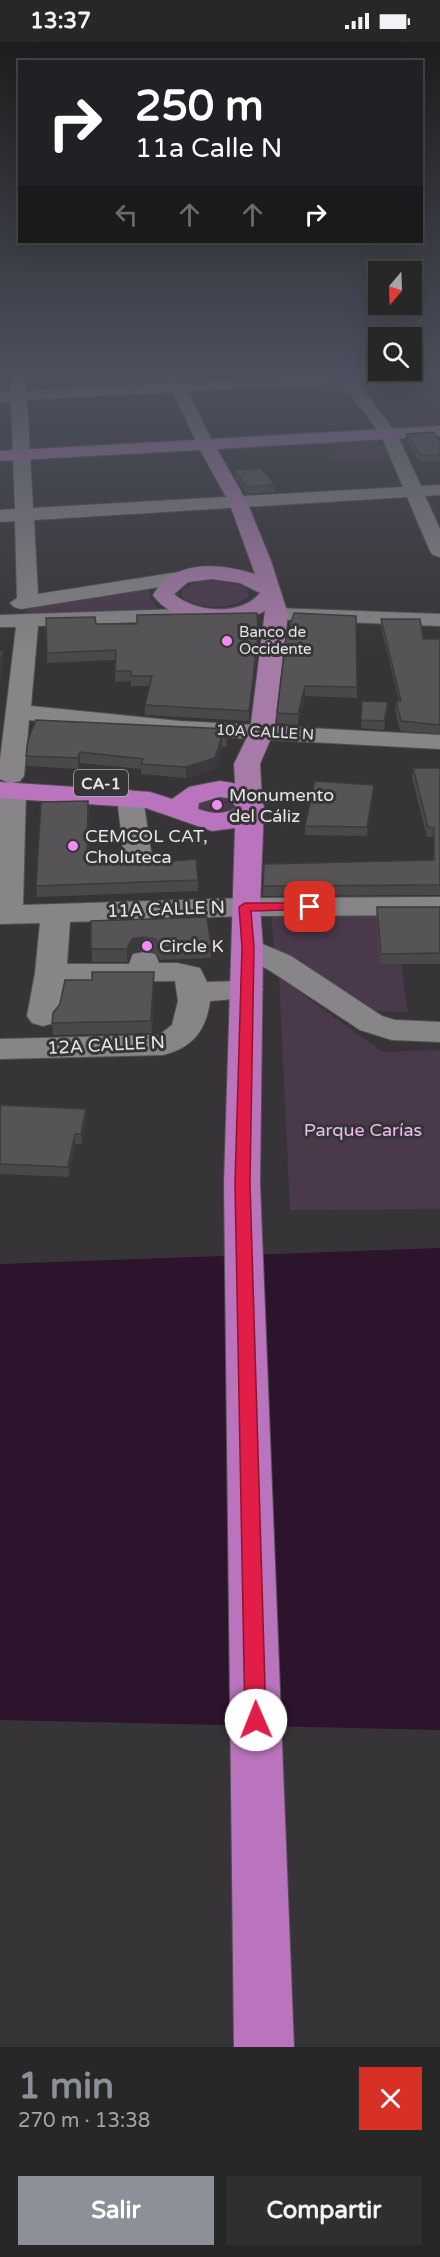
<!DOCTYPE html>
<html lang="es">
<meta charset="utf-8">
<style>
body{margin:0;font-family:"Varela Round",sans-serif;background:#302f30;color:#f1f3f6;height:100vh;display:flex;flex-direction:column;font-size:22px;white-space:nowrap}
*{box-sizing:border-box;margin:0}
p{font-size:20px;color:#a5a5a8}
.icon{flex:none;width:33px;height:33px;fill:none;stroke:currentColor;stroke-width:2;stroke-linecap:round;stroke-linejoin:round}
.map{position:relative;height:2005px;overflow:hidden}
.panel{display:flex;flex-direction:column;background:#282728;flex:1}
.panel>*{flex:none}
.banner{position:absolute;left:18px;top:18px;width:405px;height:183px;border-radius:0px;box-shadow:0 6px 24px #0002,0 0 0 2px #444445;background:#202124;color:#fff;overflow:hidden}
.needle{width:39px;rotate:199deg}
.buttons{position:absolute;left:368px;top:219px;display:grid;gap:12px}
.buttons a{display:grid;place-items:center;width:54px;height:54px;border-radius:0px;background:#282728;box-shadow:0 6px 24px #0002,0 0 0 2px #444445;font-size:30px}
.pin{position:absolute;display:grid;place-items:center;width:51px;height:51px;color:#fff;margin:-26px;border-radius:12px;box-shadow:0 3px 9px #0006}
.me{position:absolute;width:66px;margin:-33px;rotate:359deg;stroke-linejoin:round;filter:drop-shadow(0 0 4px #0008)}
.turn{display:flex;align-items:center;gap:21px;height:126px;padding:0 18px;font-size:27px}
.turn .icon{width:78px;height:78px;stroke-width:2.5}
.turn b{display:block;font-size:42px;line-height:51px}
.lanes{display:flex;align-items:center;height:57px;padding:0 18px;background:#0003;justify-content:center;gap:30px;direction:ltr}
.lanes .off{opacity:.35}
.round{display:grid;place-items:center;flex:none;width:63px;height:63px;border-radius:0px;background:#302f30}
.overview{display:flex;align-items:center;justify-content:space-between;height:102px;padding:0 18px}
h1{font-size:36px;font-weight:800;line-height:45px;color:#8c9099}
.cta{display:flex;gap:12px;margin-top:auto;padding:12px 18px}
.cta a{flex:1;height:69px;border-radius:0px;background:#8c9099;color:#fff;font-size:24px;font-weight:800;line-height:69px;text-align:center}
.cta a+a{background:#302f30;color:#f1f3f6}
.status{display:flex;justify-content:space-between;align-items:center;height:42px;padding:0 30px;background:#282728;direction:ltr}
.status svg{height:16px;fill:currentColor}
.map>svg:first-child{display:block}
.built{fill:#423c43}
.green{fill:#4a394b}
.water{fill:#2c142d}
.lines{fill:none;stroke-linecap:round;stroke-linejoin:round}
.minor-casing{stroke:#525052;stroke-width:2}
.major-casing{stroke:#525052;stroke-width:2}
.highway-casing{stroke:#525052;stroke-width:2}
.minor{fill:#878587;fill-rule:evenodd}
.major{fill:#a67ba8;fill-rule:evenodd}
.highway{fill:#ba74be;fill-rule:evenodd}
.wall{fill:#4a484a}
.shaded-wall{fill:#3c3b3c}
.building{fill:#565456;stroke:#3c3b3c;stroke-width:1.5}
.route{fill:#e11d48;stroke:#92132f;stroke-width:1.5}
.poi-dot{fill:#f08bf5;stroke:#363436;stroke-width:2}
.labels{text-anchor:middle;stroke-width:6;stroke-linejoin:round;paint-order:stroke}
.far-poi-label{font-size:15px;fill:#e7e6e7;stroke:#363436;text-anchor:start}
.far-street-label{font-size:15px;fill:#e7e6e7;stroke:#363436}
.shield{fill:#363436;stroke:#b2b1b2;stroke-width:1.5}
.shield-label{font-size:16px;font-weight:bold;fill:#e7e6e7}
.poi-label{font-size:18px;fill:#e7e6e7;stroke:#363436;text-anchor:start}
.street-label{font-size:18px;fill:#e7e6e7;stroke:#363436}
.park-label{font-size:18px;fill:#eebdf0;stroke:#363436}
</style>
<div class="status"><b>13:37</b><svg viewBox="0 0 49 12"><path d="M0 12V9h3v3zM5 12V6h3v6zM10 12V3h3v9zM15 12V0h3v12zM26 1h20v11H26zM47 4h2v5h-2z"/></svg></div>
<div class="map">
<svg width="440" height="2005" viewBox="0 0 440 2005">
<rect width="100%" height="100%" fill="#363436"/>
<path class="built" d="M376,396L392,417L333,420L323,399Z"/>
<g class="green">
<path d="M219,538L246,545L249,554C233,569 199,568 182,555L181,551L183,546L197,540Z"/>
<path d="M150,543V556L160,570L27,574L26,563Z"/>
<path d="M198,754H236L239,770L200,773L193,757Z"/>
<path d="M271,873H394L408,970L369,969L275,914Z"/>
<path d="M279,935L382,1010L440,1008V1167L290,1168Z"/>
</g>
<path class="water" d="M440,1206V1688L0,1678V1222Z"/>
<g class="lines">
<g class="minor-casing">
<g id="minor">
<path d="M11,333H25L26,349L169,341L166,333H180L184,340L324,333H411L404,338L357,340L397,392L421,444L440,443V453L425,454L440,487V515L433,513L430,509L407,455L34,478L38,552L185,529L192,531L195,535L192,539L185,541L21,567L14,565L10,561L17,556L15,479L0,480V468L15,467L11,359L0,360V350H11ZM342,341L381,393L403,445L33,466L27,358L173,350L197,401L205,406L213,401L188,349Z"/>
<path d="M277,566L440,572V584L269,577L266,572L269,567Z"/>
<path d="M181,567L189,568L192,573L189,578L38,584L31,664L180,679L440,693V707L180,693L29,678L24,734L20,739L13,741L22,743L26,749L23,863L245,856L440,855V873L245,874L70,880L67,922H129L133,912L144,910L155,912L159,921H177L200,926L207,940L247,939L258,941L263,948L258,955L210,959C206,989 192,1006 163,1013L0,1017V997L159,993L172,983L178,959L175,939L65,940L59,974L54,981L43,984L32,981L27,974L35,931L40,881L0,882V749L4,743L11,742L0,737V718L16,585H0V573Z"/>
<path d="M130,748L139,750L143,756L153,823L149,829L139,831L129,829L125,823L117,756L121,750Z"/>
<path d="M248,896L291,914L382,974L395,978L440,980V1000L392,998L360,988L269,928L237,911L233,905L237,899Z"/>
</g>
</g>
<g class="major-casing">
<path id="major" d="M440,384V394L217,407L247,460L271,519L288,572L274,689L260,722L262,758L258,764L249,766L240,764L236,758L234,722L250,689L265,569C234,585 175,585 153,553C174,517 219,521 255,532L229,460L200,408L0,419V409ZM212,537L240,541L260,551C241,574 195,571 174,552L188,540Z"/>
</g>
<g class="highway-casing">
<path id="highway" d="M219,739C240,741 253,746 264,764L260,865L263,905L260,1141L294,2005H234L224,1141L235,786L212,789L146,766L0,756V740L150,750L172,757L189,745ZM219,755L229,756L237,766C222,773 213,772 198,767L199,761Z"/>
</g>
<use href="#minor" class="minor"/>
<use href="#major" class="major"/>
<use href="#highway" class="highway"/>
</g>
<g class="wall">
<path d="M406,392L440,399V419L420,420L406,398Z"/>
<path d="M235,428L275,443V450L246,452L235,434Z"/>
<path d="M381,577L423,597H440V692L400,689L395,668L396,659H399L381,585Z"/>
<path d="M96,582L258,594V604L249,679L145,673V663L150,644H131V639L115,640V618L47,621V611Z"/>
<path d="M286,596L357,645V656L305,654L298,683L277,681V671Z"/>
<path d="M362,659L388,660L384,688L361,686Z"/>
<path d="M228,687V698L226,705H222L215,727L186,736L141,732V727L80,721L78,727L27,724L26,714Z"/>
<path d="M413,726H440V853L263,854L264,822L433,818V795H427L412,736Z"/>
<path d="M374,743L367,794L305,793V784Z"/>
<path d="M89,769L88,821L198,838V849L37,855L36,844Z"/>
<path d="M377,865H440V922H380L376,876Z"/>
<path d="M91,879L211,904V916L160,918L155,910L144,908L133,910L127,920H92Z"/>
<path d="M154,930V941L152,991L53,993L52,981L92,938Z"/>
<path d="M0,1068L87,1077L82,1102H75L69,1135L0,1132Z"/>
</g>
<g class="shaded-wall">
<path d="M258,594V604L249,679V669Z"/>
<path d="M3,609L4,617L0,641V627Z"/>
<path d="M305,644V654L298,683V672Z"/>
<path d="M228,687V698L226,705V695Z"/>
<path d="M222,694V705L215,727L186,736V725Z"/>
<path d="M80,710V721L78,727V716Z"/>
<path d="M374,743L373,752L367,794V785Z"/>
<path d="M88,759L89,769L88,832L87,821Z"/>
<path d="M143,895L144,908L133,910L127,920V907L132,897Z"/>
<path d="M154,930V941L152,991L151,979Z"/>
<path d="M86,1067L87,1077L82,1102L81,1092Z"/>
<path d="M75,1092V1102L69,1135L68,1125Z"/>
</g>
<g class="building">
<path d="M434,390L440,399V413H421L406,392Z"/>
<path d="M261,426L275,443L246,445L235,428Z"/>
<path d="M257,571L258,594L249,669L145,663L152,634H131V629H115L116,608L47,611L46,576L95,575L96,582H137V573Z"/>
<path d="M294,571L356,574L357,645L305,644L298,672L277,671L286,596Z"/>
<path d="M381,577H420L423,597H440V683L401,679L396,659H401Z"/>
<path d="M0,609H3L0,627Z"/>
<path d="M362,659L388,660L384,679L361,678Z"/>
<path d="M36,678L228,687L226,695L222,694L215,716L186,725L141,722L143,717L80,710L78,716L26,714L28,698Z"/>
<path d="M413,726H440V843L263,844L264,822L434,818V786L428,785Z"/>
<path d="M315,739L374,743L367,785L305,784Z"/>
<path d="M88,759L87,821L139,822L196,817L198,838L36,844L41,760Z"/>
<path d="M377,865H440V911L381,912Z"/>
<path d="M207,875L211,904L160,905L155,897L143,895L132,897L127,907H91V879Z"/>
<path d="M92,930H154L151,979L52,981L53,971L60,962L65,938H92Z"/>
<path d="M1,1063L86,1067L81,1092H75L68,1125L0,1122V1068Z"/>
</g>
<linearGradient id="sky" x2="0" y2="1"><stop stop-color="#1e1d1e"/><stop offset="0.54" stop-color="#4c505d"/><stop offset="1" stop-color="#4c505d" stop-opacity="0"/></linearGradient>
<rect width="440" height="614" fill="url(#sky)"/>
<path class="route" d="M310,861L314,862V867L251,869L254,905L250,1141L266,1678L263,1685L256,1688L248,1685L245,1678L235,1141L242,905L239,865L245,861Z"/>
<g class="poi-dot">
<circle cx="227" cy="599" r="6"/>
<circle cx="217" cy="763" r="6"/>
<circle cx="73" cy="804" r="6"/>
<circle cx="147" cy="904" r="6"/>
</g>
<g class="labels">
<g class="far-poi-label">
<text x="239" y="595">Banco de<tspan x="239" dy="17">Occidente</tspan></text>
</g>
<g class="far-street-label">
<text transform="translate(265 690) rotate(3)" y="5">10A CALLE N</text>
</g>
<rect class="shield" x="74" y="728" width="54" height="26" rx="4.5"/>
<g class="shield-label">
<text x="101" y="747">CA-1</text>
</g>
<g class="poi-label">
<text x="229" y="759">Monumento<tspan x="229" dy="21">del Cáliz</tspan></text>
<text x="85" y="800">CEMCOL CAT,<tspan x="85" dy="21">Choluteca</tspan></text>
<text x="159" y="910">Circle K</text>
</g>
<g class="street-label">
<text transform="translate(166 867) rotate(-2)" y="6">11A CALLE N</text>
<text transform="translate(106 1003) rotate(-3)" y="6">12A CALLE N</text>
</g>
<g class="park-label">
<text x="363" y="1094">Parque Carías</text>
</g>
</g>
</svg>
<div class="buttons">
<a><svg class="needle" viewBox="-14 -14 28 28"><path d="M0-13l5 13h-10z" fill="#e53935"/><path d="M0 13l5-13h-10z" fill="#a5a5a8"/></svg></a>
<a><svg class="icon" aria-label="search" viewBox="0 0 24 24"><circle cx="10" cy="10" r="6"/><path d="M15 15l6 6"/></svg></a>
</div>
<div class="pin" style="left:310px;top:865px;background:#d93025"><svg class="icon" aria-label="arrive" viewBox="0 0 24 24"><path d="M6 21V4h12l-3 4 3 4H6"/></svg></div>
<svg class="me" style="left:256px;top:1678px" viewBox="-20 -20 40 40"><circle r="19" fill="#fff"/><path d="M0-13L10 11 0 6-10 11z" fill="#e11d48"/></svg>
<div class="banner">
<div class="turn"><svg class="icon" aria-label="right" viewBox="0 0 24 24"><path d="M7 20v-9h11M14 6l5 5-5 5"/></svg><div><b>250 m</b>11a Calle N</div></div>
<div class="lanes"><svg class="icon off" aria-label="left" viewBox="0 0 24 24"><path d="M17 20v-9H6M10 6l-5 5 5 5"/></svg><svg class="icon off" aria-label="ahead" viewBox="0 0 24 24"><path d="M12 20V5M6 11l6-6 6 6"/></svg><svg class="icon off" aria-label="ahead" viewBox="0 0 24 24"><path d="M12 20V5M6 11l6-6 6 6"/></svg><svg class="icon" aria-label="right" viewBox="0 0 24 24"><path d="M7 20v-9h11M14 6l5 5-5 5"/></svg></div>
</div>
</div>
<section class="panel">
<div class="overview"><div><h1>1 min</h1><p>270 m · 13:38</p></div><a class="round" style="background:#d93025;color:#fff"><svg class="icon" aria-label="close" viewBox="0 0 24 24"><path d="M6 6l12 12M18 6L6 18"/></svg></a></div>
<div class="cta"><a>Salir</a><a>Compartir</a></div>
</section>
